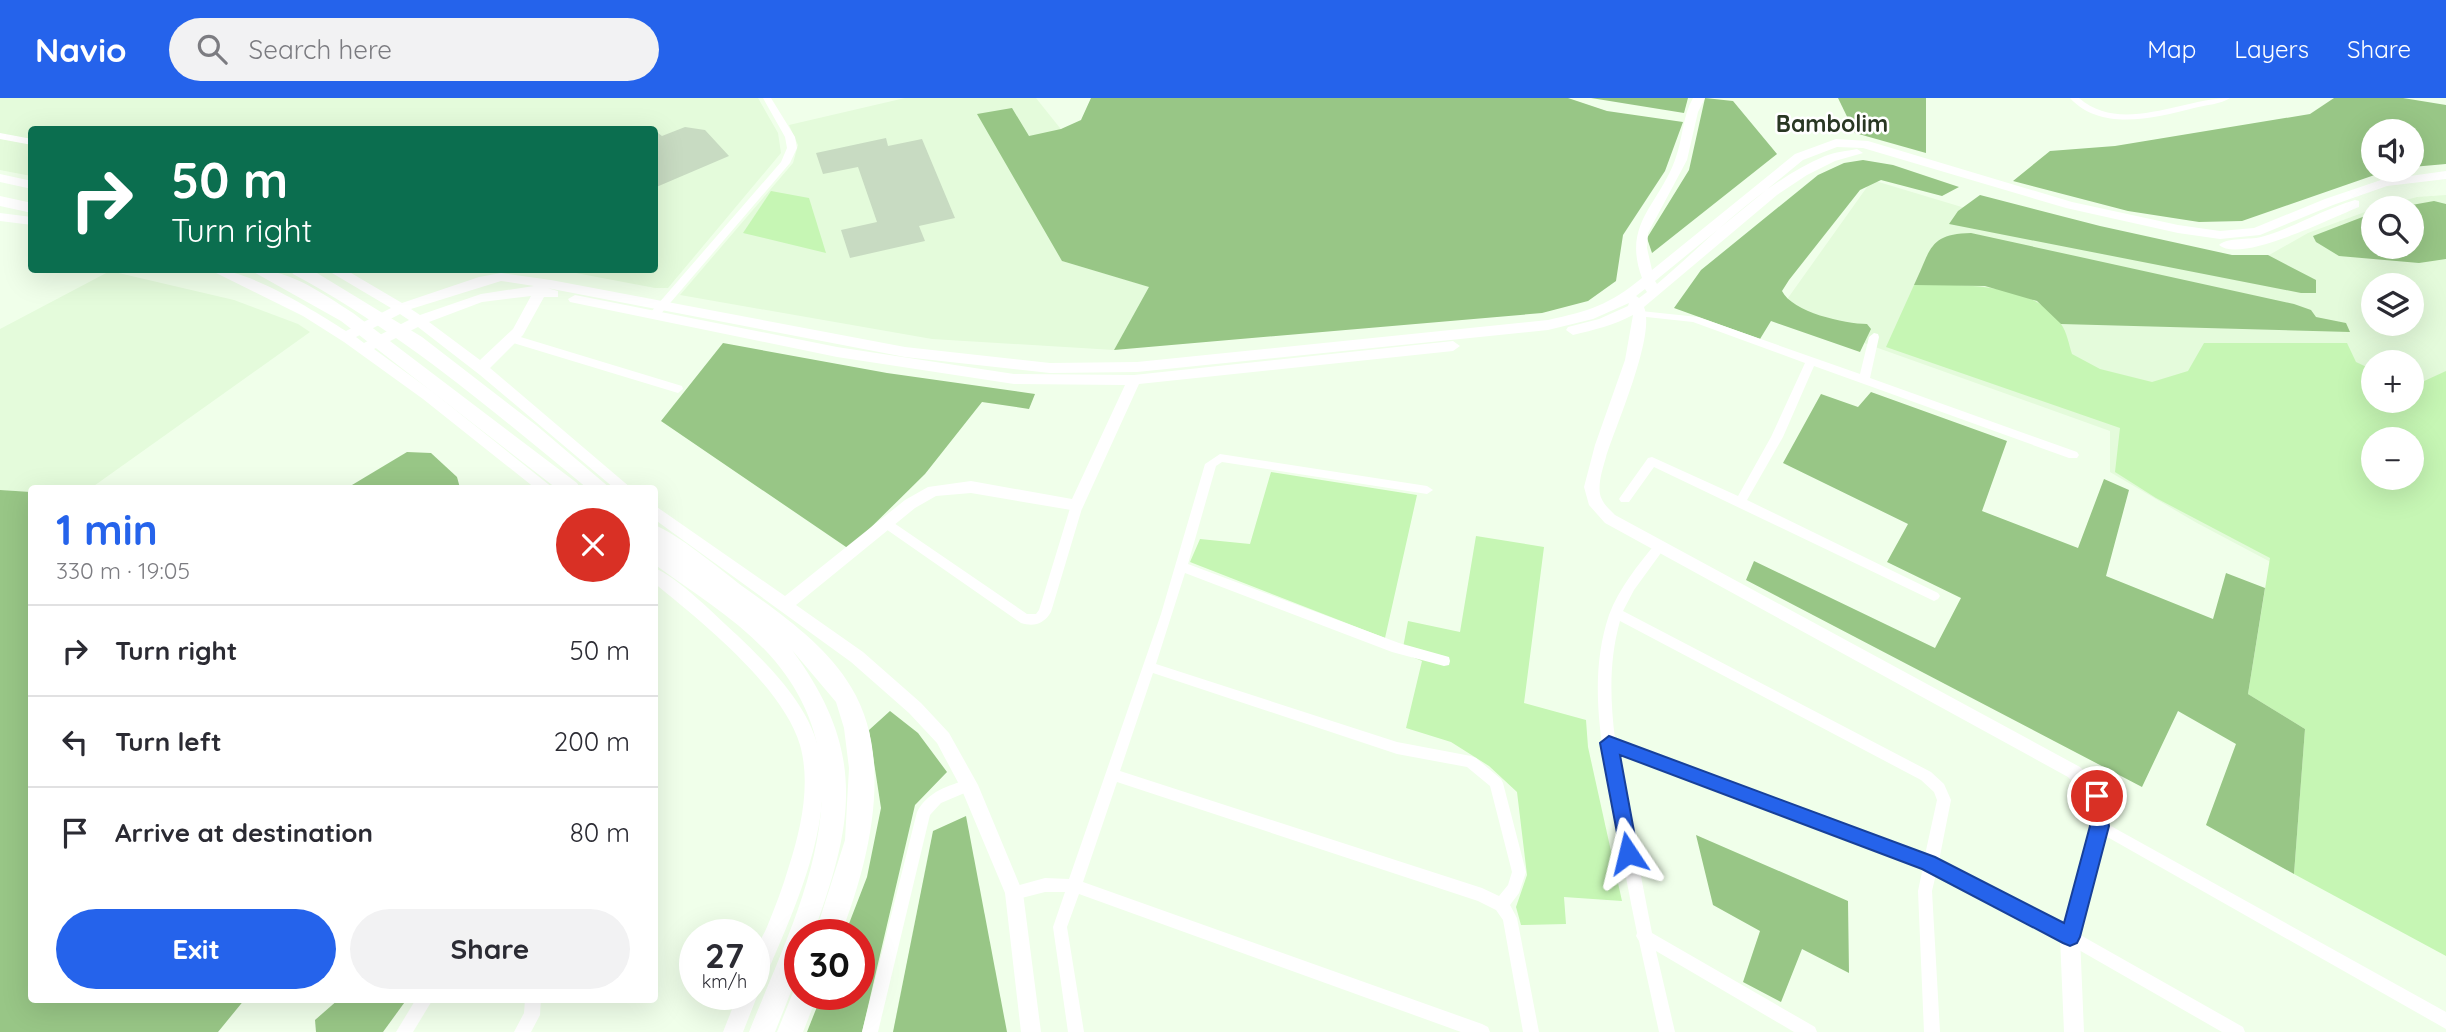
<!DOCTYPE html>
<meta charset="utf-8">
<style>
body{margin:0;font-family:Quicksand,sans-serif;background:#f2f2f3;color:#2b2b33;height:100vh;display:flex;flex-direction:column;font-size:26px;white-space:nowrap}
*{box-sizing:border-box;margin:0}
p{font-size:23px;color:#7c7c81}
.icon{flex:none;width:38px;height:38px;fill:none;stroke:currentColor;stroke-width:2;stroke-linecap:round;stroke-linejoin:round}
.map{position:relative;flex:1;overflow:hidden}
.side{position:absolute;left:28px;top:387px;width:630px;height:518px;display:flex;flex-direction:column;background:#fff;border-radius:7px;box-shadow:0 7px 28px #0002}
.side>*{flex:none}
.hud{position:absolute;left:28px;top:28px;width:630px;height:147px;border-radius:7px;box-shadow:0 7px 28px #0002;background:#0b6e4f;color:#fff;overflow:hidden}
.tools{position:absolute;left:2361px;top:21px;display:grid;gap:14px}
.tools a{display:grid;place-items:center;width:63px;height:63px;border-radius:50%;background:#fff;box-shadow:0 7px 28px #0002;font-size:35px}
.speed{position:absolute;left:679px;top:821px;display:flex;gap:14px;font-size:35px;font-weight:700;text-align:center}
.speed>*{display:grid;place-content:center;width:91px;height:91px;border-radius:50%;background:#fff;box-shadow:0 7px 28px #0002;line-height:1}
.speed small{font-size:18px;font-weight:400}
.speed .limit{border:10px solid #d22;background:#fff;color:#111}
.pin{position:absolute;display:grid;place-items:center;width:60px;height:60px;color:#fff;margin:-30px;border:4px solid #fff;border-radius:50%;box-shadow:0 2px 7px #0007}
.me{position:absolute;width:77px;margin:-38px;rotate:350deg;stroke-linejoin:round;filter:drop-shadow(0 0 5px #0008)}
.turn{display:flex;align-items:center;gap:24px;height:147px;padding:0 28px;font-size:32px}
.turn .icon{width:91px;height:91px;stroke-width:2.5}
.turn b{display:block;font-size:49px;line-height:60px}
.round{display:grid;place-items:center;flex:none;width:74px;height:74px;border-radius:37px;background:#f2f2f3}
.overview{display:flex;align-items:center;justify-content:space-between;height:119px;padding:0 28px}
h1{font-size:42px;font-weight:700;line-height:52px;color:#2563eb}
.primary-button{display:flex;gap:14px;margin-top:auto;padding:14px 28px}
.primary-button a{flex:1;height:80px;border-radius:42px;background:#2563eb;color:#fff;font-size:28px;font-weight:700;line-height:80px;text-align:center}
.primary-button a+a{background:#f2f2f3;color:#2b2b33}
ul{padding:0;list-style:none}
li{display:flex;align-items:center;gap:21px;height:91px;padding:0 28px;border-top:2px solid #e1e1e2}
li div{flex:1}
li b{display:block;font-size:26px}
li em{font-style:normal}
header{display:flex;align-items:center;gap:42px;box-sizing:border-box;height:98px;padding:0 35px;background:#2563eb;color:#fff}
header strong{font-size:33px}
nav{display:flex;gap:38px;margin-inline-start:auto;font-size:24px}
.search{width:490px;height:63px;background:#f2f2f3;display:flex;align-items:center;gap:18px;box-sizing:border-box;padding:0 24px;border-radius:38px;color:#7c7c81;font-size:26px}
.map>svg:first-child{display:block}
.built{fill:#e4fbdb;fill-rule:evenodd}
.green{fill:#c6f6b4;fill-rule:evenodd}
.forest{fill:#98c686}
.building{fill:#c8dbc2}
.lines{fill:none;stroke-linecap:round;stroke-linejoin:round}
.street{fill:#fff;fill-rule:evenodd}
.secondary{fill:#fff;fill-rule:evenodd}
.highway{fill:#fff;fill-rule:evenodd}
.route{fill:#2563eb;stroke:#184099;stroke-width:2}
.labels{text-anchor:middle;stroke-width:5;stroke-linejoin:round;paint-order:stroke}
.far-district-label{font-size:23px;font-weight:bold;fill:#293723;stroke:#fff}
</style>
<header>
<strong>Navio</strong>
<div class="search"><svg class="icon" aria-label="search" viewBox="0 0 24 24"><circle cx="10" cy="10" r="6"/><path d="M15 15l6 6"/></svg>Search here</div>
<nav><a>Map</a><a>Layers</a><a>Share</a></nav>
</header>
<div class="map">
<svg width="2446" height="934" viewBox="0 0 2446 934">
<rect width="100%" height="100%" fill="#f0ffea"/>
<g class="built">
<path d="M0,0H758L778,35L781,55L668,190H655L560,172H654V32H32L31,78L0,72Z"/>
<path d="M905,0H1036L1068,40L1062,163L1150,189L1114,252L932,241L680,197L793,65L798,47L789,27Z"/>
<path d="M1872,82L1975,113L2248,169L2308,135L2373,111V149H2412V110H2377L2417,99L2446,97V557L2197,425L2110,374V333L1864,245L1783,207ZM2373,187H2412V226H2373ZM2373,264H2412V303H2373ZM2373,341H2412V380H2373Z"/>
<path d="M110,173L234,202L298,226L310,234L91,390H32L31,394L0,392V231Z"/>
</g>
<g class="green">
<path d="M771,93L809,100L826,155L743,135Z"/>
<path d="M1937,186C1977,188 2036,188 2061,226C2067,234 2069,247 2072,256L2100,271L2152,284L2188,273L2204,245H2347L2356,264L2373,272V303H2412V282L2422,284L2446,273V858L2294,776L2305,631L2248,596L2270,460L2156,400L2115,374L2120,330L1886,249L1914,187ZM2373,341H2412V380H2373Z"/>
<path d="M1271,374L1417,397L1385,540L1190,464L1200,441L1250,446Z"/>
<path d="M1476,438L1544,449L1524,605L1586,622L1588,649L1622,803L1564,799L1566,826L1521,827L1516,809L1527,777L1517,694L1489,668L1451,644L1406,630L1422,563L1402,555L1408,523L1460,534Z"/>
</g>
<g class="forest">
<path d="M1091,0H1568L1607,13L1683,24L1665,73L1623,137L1616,183L1588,203L1542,215L1114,252L1149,189L1062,163L977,16L1012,10L1029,38L1061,31L1081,22Z"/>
<path d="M1591,0H1688L1684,15Z"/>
<path d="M1705,0L1733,3L1777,56L1652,155L1647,140L1689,72Z"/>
<path d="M1838,0H1926V55L1855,35Z"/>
<path d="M2334,0H2403L2446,7V66L2412,69V33H2373V72H2389L2242,123L2199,124L2128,113L2013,83L2050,53L2115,48L2310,16Z"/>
<path d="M1863,62L1893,67L1959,89L1942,98L1881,82L1860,92L1789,182L1782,193C1792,214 1845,226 1867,226L1871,231L1860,254L1771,223L1760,241L1674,210L1701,172L1818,77L1844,65Z"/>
<path d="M1980,97L2100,128L2232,157H2268L2316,182V195H2301L1949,126L1958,113Z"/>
<path d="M2434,103L2446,106V161L2419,165L2339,158L2316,144L2313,138L2373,115V149H2412V110H2395Z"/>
<path d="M1971,135L2294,206L2311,212L2316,219L2346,225L2350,234L2061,226L2037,203L1985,188L1914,187C1931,152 1928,136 1971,135Z"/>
<path d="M723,245L887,275L1035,296L1029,311L982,304L925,376L849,451L661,323Z"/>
<path d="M1871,294L2007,343L1982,413L2078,450L2104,381L2129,392L2106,478L2213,521L2226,475L2265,490L2248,596L2305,631L2294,776L2206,727L2236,646L2178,613L2142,689L1746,482L1754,463L1935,550L1961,500L1887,464L1908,426L1783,365L1821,296L1858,309Z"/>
<path d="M407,354L431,355L457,379L460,390H347Z"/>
<path d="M0,392L31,394L32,901H147L155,905L245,901L218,934H0Z"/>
<path d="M890,613L918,635L947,674L915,707L862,934H807L822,896H859V836H845L867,779L881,710L869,632Z"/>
<path d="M966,718L1007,934H893L933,733Z"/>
<path d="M1696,737L1848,803L1849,875L1802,851L1781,904L1743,884L1760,833L1713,807Z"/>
<path d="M339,901H407L383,934H316L315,922Z"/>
</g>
<g class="building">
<path d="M685,29L705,32L729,58L654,90V32L662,38Z"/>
<path d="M886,40L888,48L922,41L955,120L919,128L925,143L850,160L841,132L877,124L858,69L823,76L816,55Z"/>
</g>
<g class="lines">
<g class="street">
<path d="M763,0H771L795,39L797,50L790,65L659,218H651V214L781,64L787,50L785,39Z"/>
<path d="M2070,0H2079C2121,37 2183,0 2230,0C2221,6 2206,7 2194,10C2155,20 2101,34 2070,0Z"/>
<path d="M0,35L32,41V47L0,41Z"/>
<path d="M1641,213L1698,219L1860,276L1869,239L1874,235L1878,236L1879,239L1870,280L2077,354L2079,357L2077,360H2069L1814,268L1783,339L1747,402L1938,495L1940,498L1938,501L1934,503L1654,369L1629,404H1621L1619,401L1621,398L1648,360L1652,359L1738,398L1771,339L1805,265L1693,224L1637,218L1636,216Z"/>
<path d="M514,237L682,288L683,291L678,295L510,244L509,241Z"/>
<path d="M1220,356L1427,388L1433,392L1427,396L1222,364L1216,368L1188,466L1399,545L1449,559L1450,563L1449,567L1444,568L1392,554L1185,475L1156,566L1397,644L1471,658L1476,660L1501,681L1503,685L1526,774L1519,795L1510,807L1517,820L1539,934H1523L1503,822L1496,812L1478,803L1117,684L1083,784L1482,926L1488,929L1490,934H1461L1079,796L1067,829L1084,934H1068L1053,829L1065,794H1045L1014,802L1009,800L1007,795L1009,790L1045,780L1069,781L1161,516L1205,366ZM1153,575L1397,656L1467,669L1490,688L1512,774L1508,787L1499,798L1482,790L1120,673Z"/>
<path d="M1077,403L1083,407L1051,514C1044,526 1034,529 1021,525L883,429L881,426L887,421L891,423L1027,516H1036L1039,512L1071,407Z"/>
<path d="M1660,443L1666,448L1634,492L1623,513L1931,674L1944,686L1951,702L1939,763L2075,834L2243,929L2245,934H2222L2065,844L1936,776L1932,793L1940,934H1924L1918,793L1923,769L1617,654L1652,835L1815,929L1817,934H1794L1656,853L1675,934H1659L1639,843L1636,838L1637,835C1629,797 1622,758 1615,719C1602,653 1587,582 1609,517C1619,490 1638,467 1656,445ZM1620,523L1921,682L1934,694L1937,702L1925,757L1615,641C1610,601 1609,562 1620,523Z"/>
<path d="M969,681L974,683L976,687L974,691L941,705L930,717L878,934H862L917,714C928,693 948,688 969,681Z"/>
<path d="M2100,722L2446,914V931L2095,732L2093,728L2095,724Z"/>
<path d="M416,901H433L413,934H396Z"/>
<path d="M525,901H541L540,917L531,934H514L524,915Z"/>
</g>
<g class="secondary">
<path d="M1693,0H1705L1698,14L1687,62L1648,135L1647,150L1652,172L1795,56L1836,41L1868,43L2072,104L2178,127L2220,133L2254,130L2325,101L2381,82L2446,73V81L2387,88L2333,107L2260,137L2220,141L2178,135L2066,110L1863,50L1837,49L1803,62L1655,183L1657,186C1709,142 1761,85 1825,58C1835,54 1847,53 1857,51L1863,55L1835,63L1807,77L1777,97L1644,209C1656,237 1616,327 1606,359C1603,370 1598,384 1600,396C1602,405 1609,411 1615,417L2080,669L2103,692L2109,728L2080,839L2084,934H2064L2060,839L2091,728L2088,701L2068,679L1605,425L1589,407L1584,389L1595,347L1625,262L1633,217C1614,227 1594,232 1573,237L1566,232L1568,229L1599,221L1628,208L1629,205L1593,221L1548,232L1137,274L1050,275L905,259L547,190L558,193V199H544L523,237L490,270L631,390H614L480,277L418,229L374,251L433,294L553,390H535L423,301L344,244L303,218L210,172C246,169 314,213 346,233L391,210L332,175L331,172H346L402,205L479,179L501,175L551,182L905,249L1050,265L1137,264L1548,222C1589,213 1609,207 1642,180C1622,126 1658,108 1675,62C1683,41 1682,19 1693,0ZM501,183L534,188L481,196L420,217L411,211ZM1645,191L1647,194L1639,200L1636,198ZM531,198L513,231L480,262L429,224L482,204ZM400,216L409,222L364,245L356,239Z"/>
<path d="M0,76L32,83V91L0,84Z"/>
<path d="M2355,102L2359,103V109C2333,119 2241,166 2219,147C2228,139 2249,142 2261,139C2294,130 2323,111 2355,102Z"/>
<path d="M0,115L32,119V127L0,123Z"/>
<path d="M575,197L837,249L1014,276L1134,277L1453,243L1460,248L1453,253L1139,286L1082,411L1077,413L971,395L936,398L915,410L796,507L863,554L921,605L949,635L978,687L1023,795L1041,934H1021L1005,795L961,690L937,645L909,615L851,564L654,421V407L785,498L905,402L928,389L971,383L1072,401L1125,287L1014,286L837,259L570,204L568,201Z"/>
<path d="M654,470C676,477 719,521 737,537C769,568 806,604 818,648C838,724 790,820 761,889L756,891L758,896L743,934H723L738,896H754C754,884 752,870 754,858C756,849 763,838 767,829C775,809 783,789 789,768C801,731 811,686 800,647C783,589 701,523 654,485Z"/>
</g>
<g class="highway">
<path d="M0,98L32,105V115L0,108Z"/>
<path d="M250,172C287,169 323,196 353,215L577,385L580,390H556L341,223Z"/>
<path d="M291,172H312L422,239L536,327L610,390H587C493,313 401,234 293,176Z"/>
<path d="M654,427C677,435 721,472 742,488C781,516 826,547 851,589C895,661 869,764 841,836H815L845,742L849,670L844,630L836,604L792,552C867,653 854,725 813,836H800V871L775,934H749C796,815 872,679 775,563C742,524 695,496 654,466Z"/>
<path d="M800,885V896H818L803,934H777L796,887Z"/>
</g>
</g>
<path class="route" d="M1609,638L1935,759L2064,825L2090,728L2088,698L2090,693L2097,690L2103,693L2109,728L2080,839L2077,845L2070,848L2063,845L1922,771L1620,657L1638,755L1635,761L1628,764L1622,761L1600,645Z"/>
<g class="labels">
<g class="far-district-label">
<text x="1832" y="34">Bambolim</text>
</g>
</g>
</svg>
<div class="tools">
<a><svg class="icon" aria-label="sound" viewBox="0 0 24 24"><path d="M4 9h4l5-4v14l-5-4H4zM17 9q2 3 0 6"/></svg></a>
<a><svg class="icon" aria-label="search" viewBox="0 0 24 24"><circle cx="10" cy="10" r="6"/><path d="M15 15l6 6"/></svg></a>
<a><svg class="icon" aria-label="layers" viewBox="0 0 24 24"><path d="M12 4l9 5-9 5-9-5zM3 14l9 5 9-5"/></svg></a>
<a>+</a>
<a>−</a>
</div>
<div class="speed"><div>27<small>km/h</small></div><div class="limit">30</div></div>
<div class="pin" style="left:2097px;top:698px;background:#d93025"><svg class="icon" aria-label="arrive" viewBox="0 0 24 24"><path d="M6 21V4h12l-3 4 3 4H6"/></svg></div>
<svg class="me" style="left:1628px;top:755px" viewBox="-20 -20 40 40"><path d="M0-17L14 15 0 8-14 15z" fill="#2563eb" stroke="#fff" stroke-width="4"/></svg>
<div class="hud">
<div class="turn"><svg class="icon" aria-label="right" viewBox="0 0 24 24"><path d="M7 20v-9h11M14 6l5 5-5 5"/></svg><div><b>50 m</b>Turn right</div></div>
</div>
<section class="side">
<div class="overview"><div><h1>1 min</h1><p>330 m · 19:05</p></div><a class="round" style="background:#d93025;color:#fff"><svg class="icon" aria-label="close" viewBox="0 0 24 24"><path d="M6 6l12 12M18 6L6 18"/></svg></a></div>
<ul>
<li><svg class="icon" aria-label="right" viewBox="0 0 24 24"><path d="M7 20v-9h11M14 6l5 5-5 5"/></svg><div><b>Turn right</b></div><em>50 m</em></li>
<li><svg class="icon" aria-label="left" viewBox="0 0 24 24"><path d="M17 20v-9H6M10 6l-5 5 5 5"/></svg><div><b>Turn left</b></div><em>200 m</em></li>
<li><svg class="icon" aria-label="arrive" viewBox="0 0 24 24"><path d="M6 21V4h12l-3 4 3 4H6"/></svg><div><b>Arrive at destination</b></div><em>80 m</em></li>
</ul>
<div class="primary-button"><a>Exit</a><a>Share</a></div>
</section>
</div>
